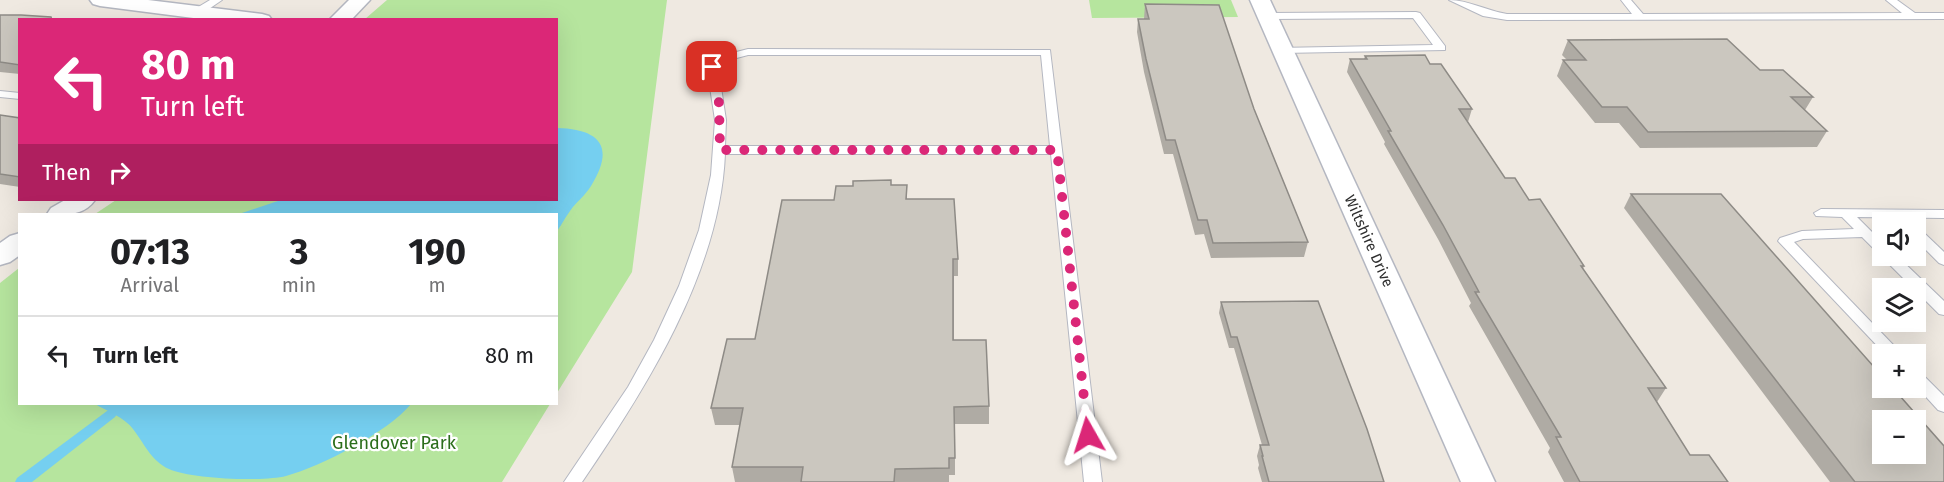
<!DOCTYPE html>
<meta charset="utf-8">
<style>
body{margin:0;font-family:"Fira Sans",sans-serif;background:#f6f6f6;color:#202124;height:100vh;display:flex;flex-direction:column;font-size:22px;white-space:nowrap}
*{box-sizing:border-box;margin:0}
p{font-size:20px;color:#757577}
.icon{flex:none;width:33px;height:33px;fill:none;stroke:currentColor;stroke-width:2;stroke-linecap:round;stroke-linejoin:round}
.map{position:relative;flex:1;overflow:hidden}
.side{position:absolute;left:18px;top:213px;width:540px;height:192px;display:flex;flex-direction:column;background:#fff;border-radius:0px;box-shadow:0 6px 24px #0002}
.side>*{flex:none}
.hud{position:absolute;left:18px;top:18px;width:540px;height:183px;border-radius:0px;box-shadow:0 6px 24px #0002;background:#db2777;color:#fff;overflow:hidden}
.buttons{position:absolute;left:1872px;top:212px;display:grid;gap:12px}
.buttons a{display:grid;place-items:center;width:54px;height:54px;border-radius:0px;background:#fff;box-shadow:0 6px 24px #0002;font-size:30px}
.pin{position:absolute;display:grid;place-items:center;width:51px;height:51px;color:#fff;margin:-26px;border-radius:12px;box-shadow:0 3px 9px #0006}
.me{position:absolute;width:66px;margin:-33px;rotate:354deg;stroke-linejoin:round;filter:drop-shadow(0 0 4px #0008)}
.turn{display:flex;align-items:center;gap:21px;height:126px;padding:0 24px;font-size:27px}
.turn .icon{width:78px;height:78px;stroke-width:2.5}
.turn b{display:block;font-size:42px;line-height:51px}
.then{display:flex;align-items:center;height:57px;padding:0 24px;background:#0003;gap:12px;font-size:22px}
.eta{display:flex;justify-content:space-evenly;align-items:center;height:102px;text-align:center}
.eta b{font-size:36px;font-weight:700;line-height:42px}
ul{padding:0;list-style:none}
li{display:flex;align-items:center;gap:18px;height:78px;padding:0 24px;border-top:2px solid #e0e0e0}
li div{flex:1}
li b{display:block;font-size:22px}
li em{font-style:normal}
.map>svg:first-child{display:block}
.green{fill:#b6e59e}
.water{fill:#75cff0}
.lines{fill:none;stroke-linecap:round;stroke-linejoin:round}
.stream{fill:#75cff0;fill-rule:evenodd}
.lane-casing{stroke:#b4b7c1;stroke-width:2}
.street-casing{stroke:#b4b7c1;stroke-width:3}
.lane{fill:#fff;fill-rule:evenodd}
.street{fill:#fff;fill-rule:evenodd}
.wall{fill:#afaba4}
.building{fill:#cbc7bf;stroke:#8e8b86;stroke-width:1.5;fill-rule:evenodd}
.route{stroke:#db2777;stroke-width:10;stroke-dasharray:0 18}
.labels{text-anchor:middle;stroke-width:4.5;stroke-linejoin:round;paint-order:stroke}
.street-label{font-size:15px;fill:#2e2e2e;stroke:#fff}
.near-park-label{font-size:18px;fill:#2c6e1b;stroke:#fff}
</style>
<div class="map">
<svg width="1944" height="482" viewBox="0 0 1944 482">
<rect width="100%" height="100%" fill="#efe9e1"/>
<g class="green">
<path d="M387,0H667L632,272L557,393L556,214H95L116,200H556V20L365,19Z"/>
<path d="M1089,0H1231L1238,17L1092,18Z"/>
<path d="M19,268L20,404H550L502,482H0V283Z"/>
</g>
<g class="water">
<path d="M557,128C599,129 616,146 591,186C585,196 576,202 570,211C565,218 562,224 557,231L556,214H239L281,200H556Z"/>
<path d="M95,404H411C388,432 322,466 286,476C263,482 190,479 169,469C151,461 144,443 133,429C125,418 107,411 95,404Z"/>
</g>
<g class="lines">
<path class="stream" d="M111,409L115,411L117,414L115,417L32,482H15L17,478L107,411Z"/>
<g class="lane-casing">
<g id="lane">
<path d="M210,0H222L203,13H195V9Z"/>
<path d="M1449,0C1469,0 1487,11 1507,14H1632L1621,0H1631L1643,14L1902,13L1886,0H1897L1915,13H1944V19L1507,20L1483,16Z"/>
<path d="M1416,12L1420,13L1445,46V50L1282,53L1278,52V48L1433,45L1413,18L1267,19L1262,16L1267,13Z"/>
<path d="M748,49L1050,50L1102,482H1084L1051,154H725C720,271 647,387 582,482H564L628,387L654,340L679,286L699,230L711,175L715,120L707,67L721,56ZM748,55H1041L1050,146H725L726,120L718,68L733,59Z"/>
<path d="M0,91L20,93V99L0,97Z"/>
<path d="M1821,209L1944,210V218L1857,217L1882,242V255H1896L1944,301V315L1939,314L1883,258L1881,255L1882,253L1877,252L1862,237L1803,239L1794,242L1902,354H1885L1778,241L1780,238L1802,231L1854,229L1842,217L1816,216L1814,213Z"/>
<path d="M1916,229L1921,230L1944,252V265L1939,263L1916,240Z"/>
<path d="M1916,371L1921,373L1944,396V412L1938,410L1916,386Z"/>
</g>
</g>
<g class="street-casing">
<g id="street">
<path d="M90,0H148L262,14L269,16L272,20H209L100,6L93,4Z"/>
<path d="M349,0H370L351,20H329Z"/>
<path d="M1250,0H1270L1495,482H1461Z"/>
<path d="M65,200H95C83,217 66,214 47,214L51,208Z"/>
<path d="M20,233V255L10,262L0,265V243L10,236Z"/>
</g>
</g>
<use href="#lane" class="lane"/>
<use href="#street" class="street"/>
</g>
<g class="wall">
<path d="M1145,4L1254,109L1308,242L1304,257L1211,258L1204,234L1195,235L1173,154H1164L1144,72L1137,32L1138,19H1144Z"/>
<path d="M0,15L20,20V74L0,72Z"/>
<path d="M1568,40L1760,70L1813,97L1805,110L1827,131L1817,147L1640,148L1619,123H1595L1557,76L1563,60H1567L1562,55Z"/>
<path d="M1365,56L1430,64L1472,109L1468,122L1505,178L1529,200L1584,266L1583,269L1666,388L1657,402L1690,455L1728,482H1564L1548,452L1550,448L1469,306L1471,303L1438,239L1384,144L1385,142L1347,72L1350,59H1364Z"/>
<path d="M0,115L20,118V187L0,184Z"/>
<path d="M891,185H907V199L958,259V276H954V340L989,406V424H955V475H949V482H735L732,467L740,425H715L711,408L755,339Z"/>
<path d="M1631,194L1944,482H1830L1624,208Z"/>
<path d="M1221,302L1384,482H1262L1258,468L1259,465L1257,456L1260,445H1262L1234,348H1229L1219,313Z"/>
</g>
<g class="building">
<path d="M1145,4L1219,5L1254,109L1308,242L1213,243L1207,220H1198L1175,140H1166L1146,59L1138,19H1149Z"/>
<path d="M0,15H21L51,17L52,20H20V65L0,62Z"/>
<path d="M1727,39L1760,70H1783L1813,97H1791L1827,131L1648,132L1627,107H1602L1563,60H1586L1568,40Z"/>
<path d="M1425,55L1430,64H1441L1472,109H1459L1505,178H1515L1529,200L1540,199L1584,266H1581L1666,388H1648L1690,455H1709L1728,482H1580L1556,437H1561L1475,292H1479L1443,225L1388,131H1391L1350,59H1367L1365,56Z"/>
<path d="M0,115L20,118V177L0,174Z"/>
<path d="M891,180V185H907L906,199H954L958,259H953V340H986L989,406L954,407L955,458H949V468L895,469L894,482H801L803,467H732L743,408H711L727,339H755L782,200H834L836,186H853V181Z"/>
<path d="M1631,194H1721L1882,376V387H1892L1944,446V482H1855ZM1882,420H1916V453H1882Z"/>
<path d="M1318,301L1367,429L1384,482H1269L1262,456H1263L1260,445H1269L1237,337H1231L1221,302Z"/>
</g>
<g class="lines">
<path class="route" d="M712,67L719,103L720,150H1057L1088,435"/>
</g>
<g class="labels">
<g class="street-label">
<text transform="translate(1369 241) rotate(66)" y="5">Wiltshire Drive</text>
</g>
<g class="near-park-label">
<text x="394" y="449">Glendover Park</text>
</g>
</g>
</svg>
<div class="buttons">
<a><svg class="icon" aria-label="sound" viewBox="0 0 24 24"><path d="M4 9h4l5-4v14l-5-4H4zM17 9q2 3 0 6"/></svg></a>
<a><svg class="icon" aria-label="layers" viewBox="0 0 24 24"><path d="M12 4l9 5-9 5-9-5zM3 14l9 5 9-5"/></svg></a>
<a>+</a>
<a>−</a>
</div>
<div class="pin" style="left:712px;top:67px;background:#d93025"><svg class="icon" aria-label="arrive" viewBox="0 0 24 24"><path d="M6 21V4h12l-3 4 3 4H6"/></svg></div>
<svg class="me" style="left:1088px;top:435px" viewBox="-20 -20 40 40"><path d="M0-17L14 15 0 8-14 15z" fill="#db2777" stroke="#fff" stroke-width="4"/></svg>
<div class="hud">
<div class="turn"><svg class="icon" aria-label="left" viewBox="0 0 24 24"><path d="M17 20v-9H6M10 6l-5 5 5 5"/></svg><div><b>80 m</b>Turn left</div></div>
<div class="then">Then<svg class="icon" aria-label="right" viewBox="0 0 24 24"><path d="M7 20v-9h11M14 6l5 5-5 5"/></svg></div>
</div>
<section class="side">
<div class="eta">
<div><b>07:13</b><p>Arrival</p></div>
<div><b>3</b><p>min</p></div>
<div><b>190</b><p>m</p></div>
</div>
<ul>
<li><svg class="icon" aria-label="left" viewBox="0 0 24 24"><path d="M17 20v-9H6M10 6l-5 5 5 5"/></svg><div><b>Turn left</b></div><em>80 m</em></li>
</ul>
</section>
</div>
